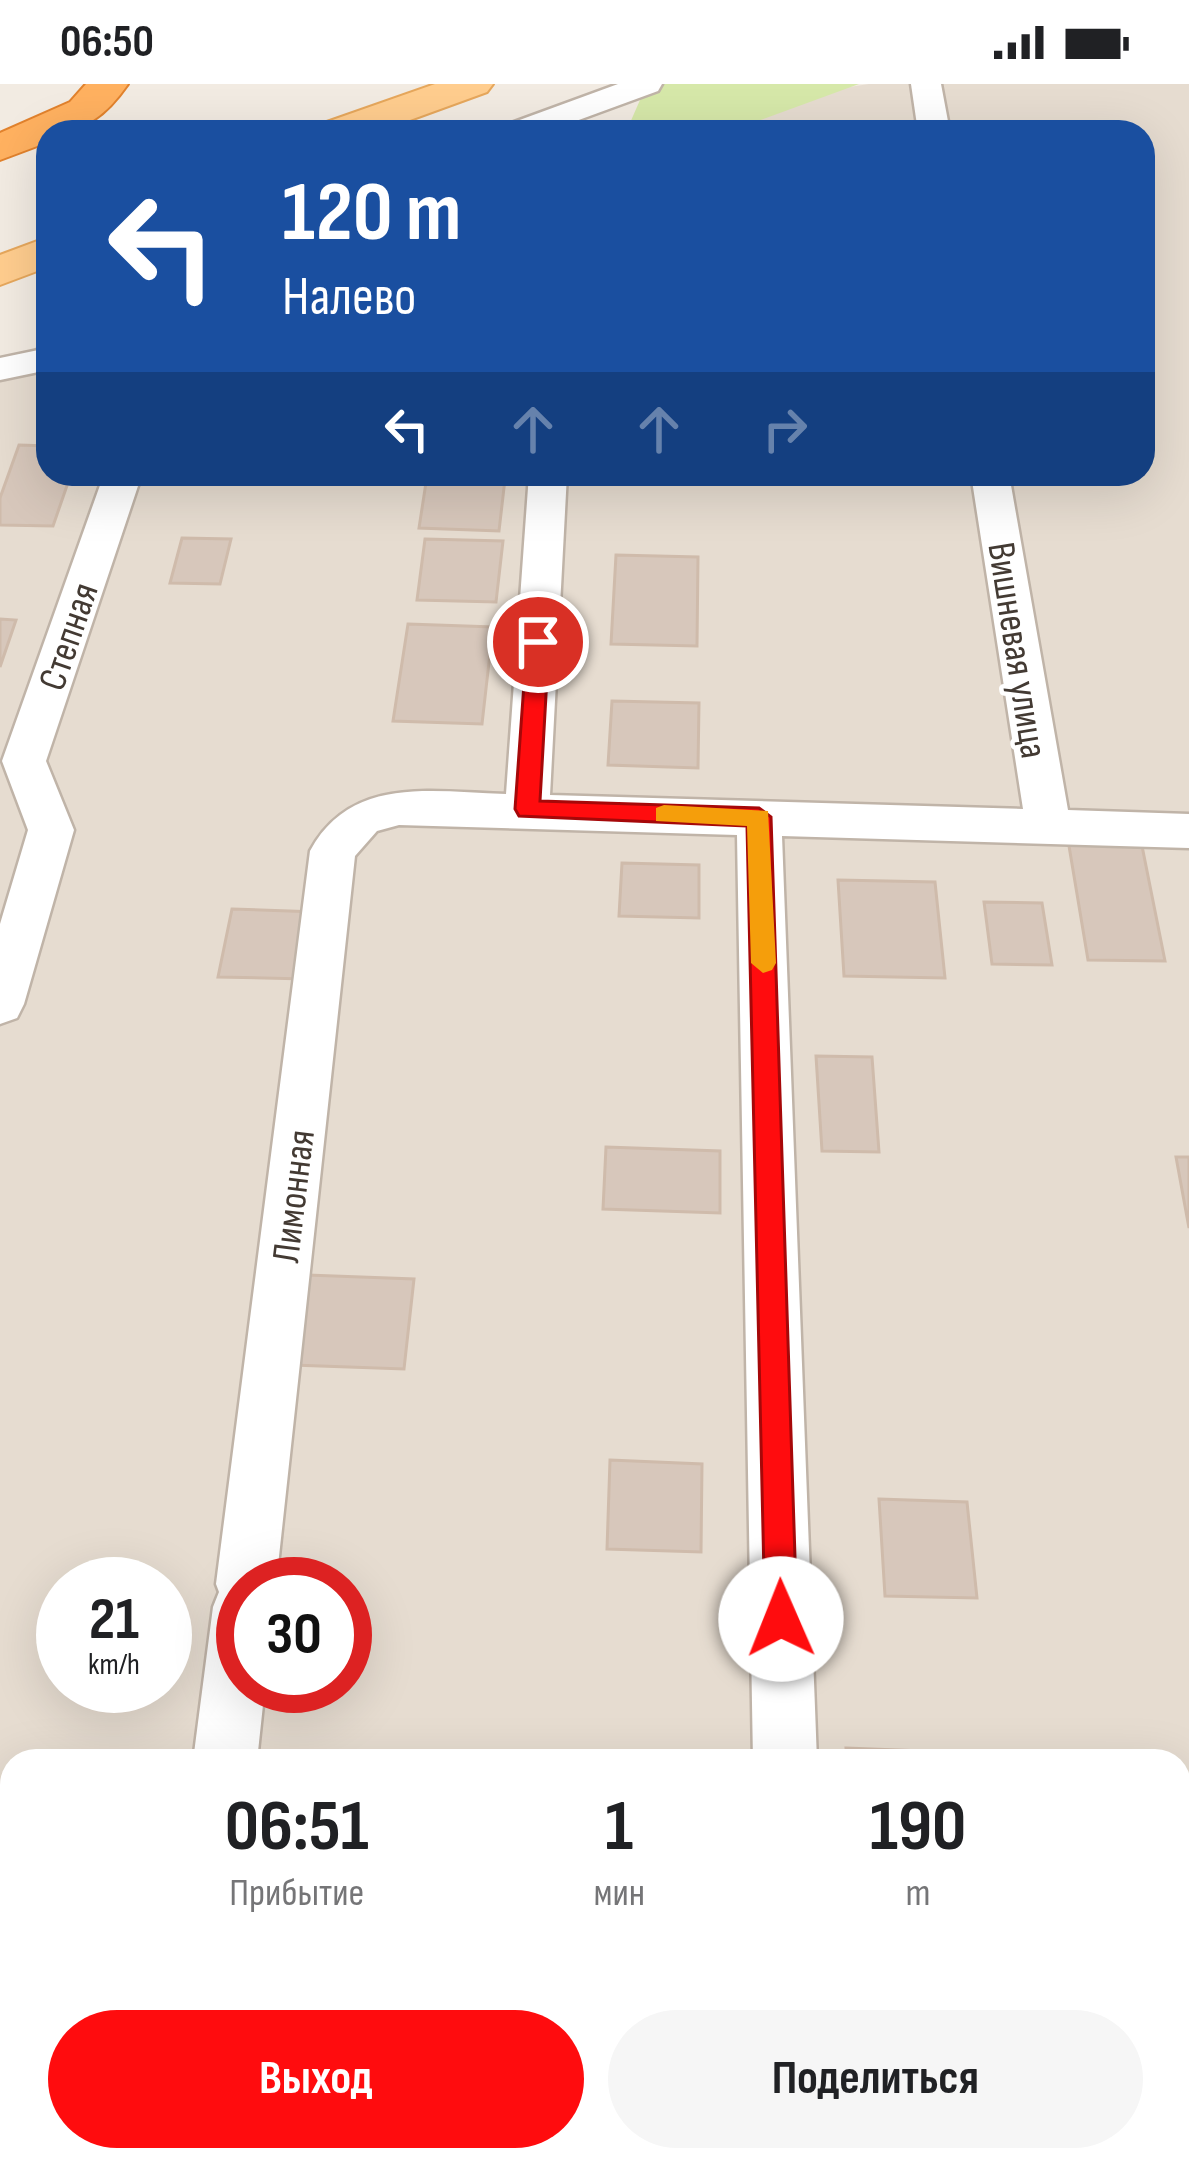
<!DOCTYPE html>
<html lang="ru">
<meta charset="utf-8">
<style>
body{margin:0;font-family:"Sofia Sans Condensed",sans-serif;background:#f6f6f6;color:#202124;height:100vh;display:flex;flex-direction:column;font-size:45px;white-space:nowrap}
*{box-sizing:border-box;margin:0}
p{font-size:39px;color:#757577}
.icon{flex:none;width:66px;height:66px;fill:none;stroke:currentColor;stroke-width:2;stroke-linecap:round;stroke-linejoin:round}
.map{position:relative;flex:1;overflow:hidden}
.sheet{position:absolute;left:0px;top:1665px;width:1191px;height:423px;display:flex;flex-direction:column;background:#fff;border-radius:36px 36px 0 0;box-shadow:0 12px 48px #0002}
.sheet>*{flex:none}
.hud{position:absolute;left:36px;top:36px;width:1119px;height:366px;border-radius:36px;box-shadow:0 12px 48px #0002;background:#1a4fa0;color:#fff;overflow:hidden}
.speed{position:absolute;left:36px;top:1473px;display:flex;gap:24px;font-size:60px;font-weight:700;text-align:center}
.speed>*{display:grid;place-content:center;width:156px;height:156px;border-radius:50%;background:#fff;box-shadow:0 12px 48px #0002;line-height:1}
.speed small{font-size:30px;font-weight:400}
.speed .limit{border:18px solid #d22;background:#fff;color:#111}
.pin{position:absolute;display:grid;place-items:center;width:102px;height:102px;color:#fff;margin:-51px;border:6px solid #fff;border-radius:50%;box-shadow:0 3px 12px #0007}
.me{position:absolute;width:132px;margin:-66px;rotate:359deg;stroke-linejoin:round;filter:drop-shadow(0 0 9px #0008)}
.turn{display:flex;align-items:center;gap:42px;height:252px;padding:0 48px;font-size:54px}
.turn .icon{width:156px;height:156px;stroke-width:2.5}
.turn b{display:block;font-size:84px;line-height:102px}
.lanes{display:flex;align-items:center;height:114px;padding:0 48px;background:#0003;justify-content:center;gap:60px;direction:ltr}
.lanes .off{opacity:.35}
.eta{display:flex;justify-content:space-evenly;align-items:center;height:204px;text-align:center}
.eta b{font-size:72px;font-weight:700;line-height:84px}
.action{display:flex;gap:24px;margin-top:auto;padding:24px 48px}
.action a{flex:1;height:138px;border-radius:72px;background:#ff0c0e;color:#fff;font-size:48px;font-weight:700;line-height:138px;text-align:center}
.action a+a{background:#f6f6f6;color:#202124}
.status{display:flex;justify-content:space-between;align-items:center;height:84px;padding:0 60px;background:#fff;direction:ltr}
.status svg{height:33px;fill:currentColor}
.map>svg:first-child{display:block}
.residential{fill:#e6dcd0;fill-rule:evenodd}
.green{fill:#d6e8a9}
.building{fill:#d7c7bb;stroke:#cfbbab;stroke-width:3}
.lines{fill:none;stroke-linecap:round;stroke-linejoin:round}
.minor-casing{stroke:#c0b4a8;stroke-width:5}
.major-casing{stroke:#e6a75c;stroke-width:4}
.highway-casing{stroke:#e1822d;stroke-width:4}
.minor{fill:#fff;fill-rule:evenodd}
.major{fill:#ffcd8e;fill-rule:evenodd}
.highway{fill:#ffb160;fill-rule:evenodd}
.route{fill:#ff0c0e;stroke:#a60809;stroke-width:3}
.slow{fill:#f59e0b}
.labels{text-anchor:middle;stroke-width:9;stroke-linejoin:round;paint-order:stroke}
.street-label{font-size:39px;fill:#433a33;stroke:#fff}
</style>
<div class="status"><b>06:50</b><svg viewBox="0 0 49 12"><path d="M0 12V9h3v3zM5 12V6h3v6zM10 12V3h3v9zM15 12V0h3v12zM26 1h20v11H26zM47 4h2v5h-2z"/></svg></div>
<div class="map">
<svg width="1189" height="2086" viewBox="0 0 1189 2086">
<rect width="100%" height="100%" fill="#f2ebe2"/>
<path class="residential" d="M869,0H1189V2086H0V295L48,252V390H1143V48H554ZM63,1500H165V1602H63ZM243,1500H345V1602H243ZM12,1677H1179V2076H12Z"/>
<path class="green" d="M647,0H859L747,41L695,48H626Z"/>
<g class="building">
<path d="M19,361L48,362V390H71L53,442L0,441V414Z"/>
<path d="M427,392L505,395L499,447L419,444Z"/>
<path d="M182,454L231,455L220,500L170,499Z"/>
<path d="M425,455L503,457L496,518L417,516Z"/>
<path d="M616,471L698,473L697,562L611,560Z"/>
<path d="M0,535L16,536L0,583Z"/>
<path d="M408,540L493,543L482,640L393,637Z"/>
<path d="M612,617L699,619L698,684L608,681Z"/>
<path d="M1067,750L1140,752L1165,877L1088,876Z"/>
<path d="M622,779L699,781V834L619,832Z"/>
<path d="M838,796L935,798L945,894L844,892Z"/>
<path d="M984,818L1042,819L1052,881L992,880Z"/>
<path d="M232,825L316,828L305,895L218,893Z"/>
<path d="M816,972L872,973L879,1068L822,1067Z"/>
<path d="M606,1063L720,1067V1129L603,1125Z"/>
<path d="M1176,1073H1189V1144Z"/>
<path d="M307,1191L414,1195L404,1285L293,1281Z"/>
<path d="M610,1376L702,1380L701,1468L607,1465Z"/>
<path d="M879,1415L967,1418L977,1514L885,1512Z"/>
<path d="M846,1664L974,1669L975,1677H847Z"/>
</g>
<g class="lines">
<g class="minor-casing">
<g id="minor">
<path d="M618,0H662L658,7L546,48H501L506,41Z"/>
<path d="M911,0H941L950,48H918Z"/>
<path d="M48,264V286L0,296V274Z"/>
<path d="M104,390H142L46,677L74,746L24,920L17,934L0,940V840L28,746L2,677Z"/>
<path d="M529,390H567L550,711L1023,725L971,390H1009L1068,726L1189,730V764L782,752L817,1677H753L737,751L399,741L377,747L355,772L276,1500H243V1602H265L257,1677H193L213,1523L219,1508L216,1500L310,767C351,691 432,708 506,710Z"/>
<path d="M142,2076H214L212,2086H140Z"/>
<path d="M759,2076H831L832,2086H760Z"/>
</g>
</g>
<g class="major-casing">
<g id="major">
<path d="M435,0H493L487,8L377,48H318L324,39Z"/>
<path d="M48,153V183L0,201V171Z"/>
</g>
</g>
<g class="highway-casing">
<path id="highway" d="M86,0H128C107,30 86,48 48,48V58L0,76V49L70,18Z"/>
</g>
<use href="#minor" class="minor"/>
<use href="#major" class="major"/>
<use href="#highway" class="highway"/>
</g>
<path class="route" d="M538,550L549,558L540,717L759,724L771,733L797,1535L792,1547L781,1552L769,1547L765,1535L747,742L519,732L515,725L527,558Z"/>
<path class="slow" d="M664,721L768,727L776,879L772,886L763,889L751,879L747,742L656,737V724Z"/>
<g class="labels">
<g class="street-label">
<text transform="translate(67 552) rotate(-71)" y="14">Степная</text>
<text transform="translate(1019 566) rotate(81)" y="14">Вишневая улица</text>
<text transform="translate(292 1112) rotate(-83)" y="14">Лимонная</text>
</g>
</g>
</svg>
<div class="speed"><div>21<small>km/h</small></div><div class="limit">30</div></div>
<div class="pin" style="left:538px;top:558px;background:#d93025"><svg class="icon" aria-label="arrive" viewBox="0 0 24 24"><path d="M6 21V4h12l-3 4 3 4H6"/></svg></div>
<svg class="me" style="left:781px;top:1535px" viewBox="-20 -20 40 40"><circle r="19" fill="#fff"/><path d="M0-13L10 11 0 6-10 11z" fill="#ff0c0e"/></svg>
<div class="hud">
<div class="turn"><svg class="icon" aria-label="left" viewBox="0 0 24 24"><path d="M17 20v-9H6M10 6l-5 5 5 5"/></svg><div><b>120 m</b>Налево</div></div>
<div class="lanes"><svg class="icon" aria-label="left" viewBox="0 0 24 24"><path d="M17 20v-9H6M10 6l-5 5 5 5"/></svg><svg class="icon off" aria-label="ahead" viewBox="0 0 24 24"><path d="M12 20V5M6 11l6-6 6 6"/></svg><svg class="icon off" aria-label="ahead" viewBox="0 0 24 24"><path d="M12 20V5M6 11l6-6 6 6"/></svg><svg class="icon off" aria-label="right" viewBox="0 0 24 24"><path d="M7 20v-9h11M14 6l5 5-5 5"/></svg></div>
</div>
<section class="sheet">
<div class="eta">
<div><b>06:51</b><p>Прибытие</p></div>
<div><b>1</b><p>мин</p></div>
<div><b>190</b><p>m</p></div>
</div>
<div class="action"><a>Выход</a><a>Поделиться</a></div>
</section>
</div>
